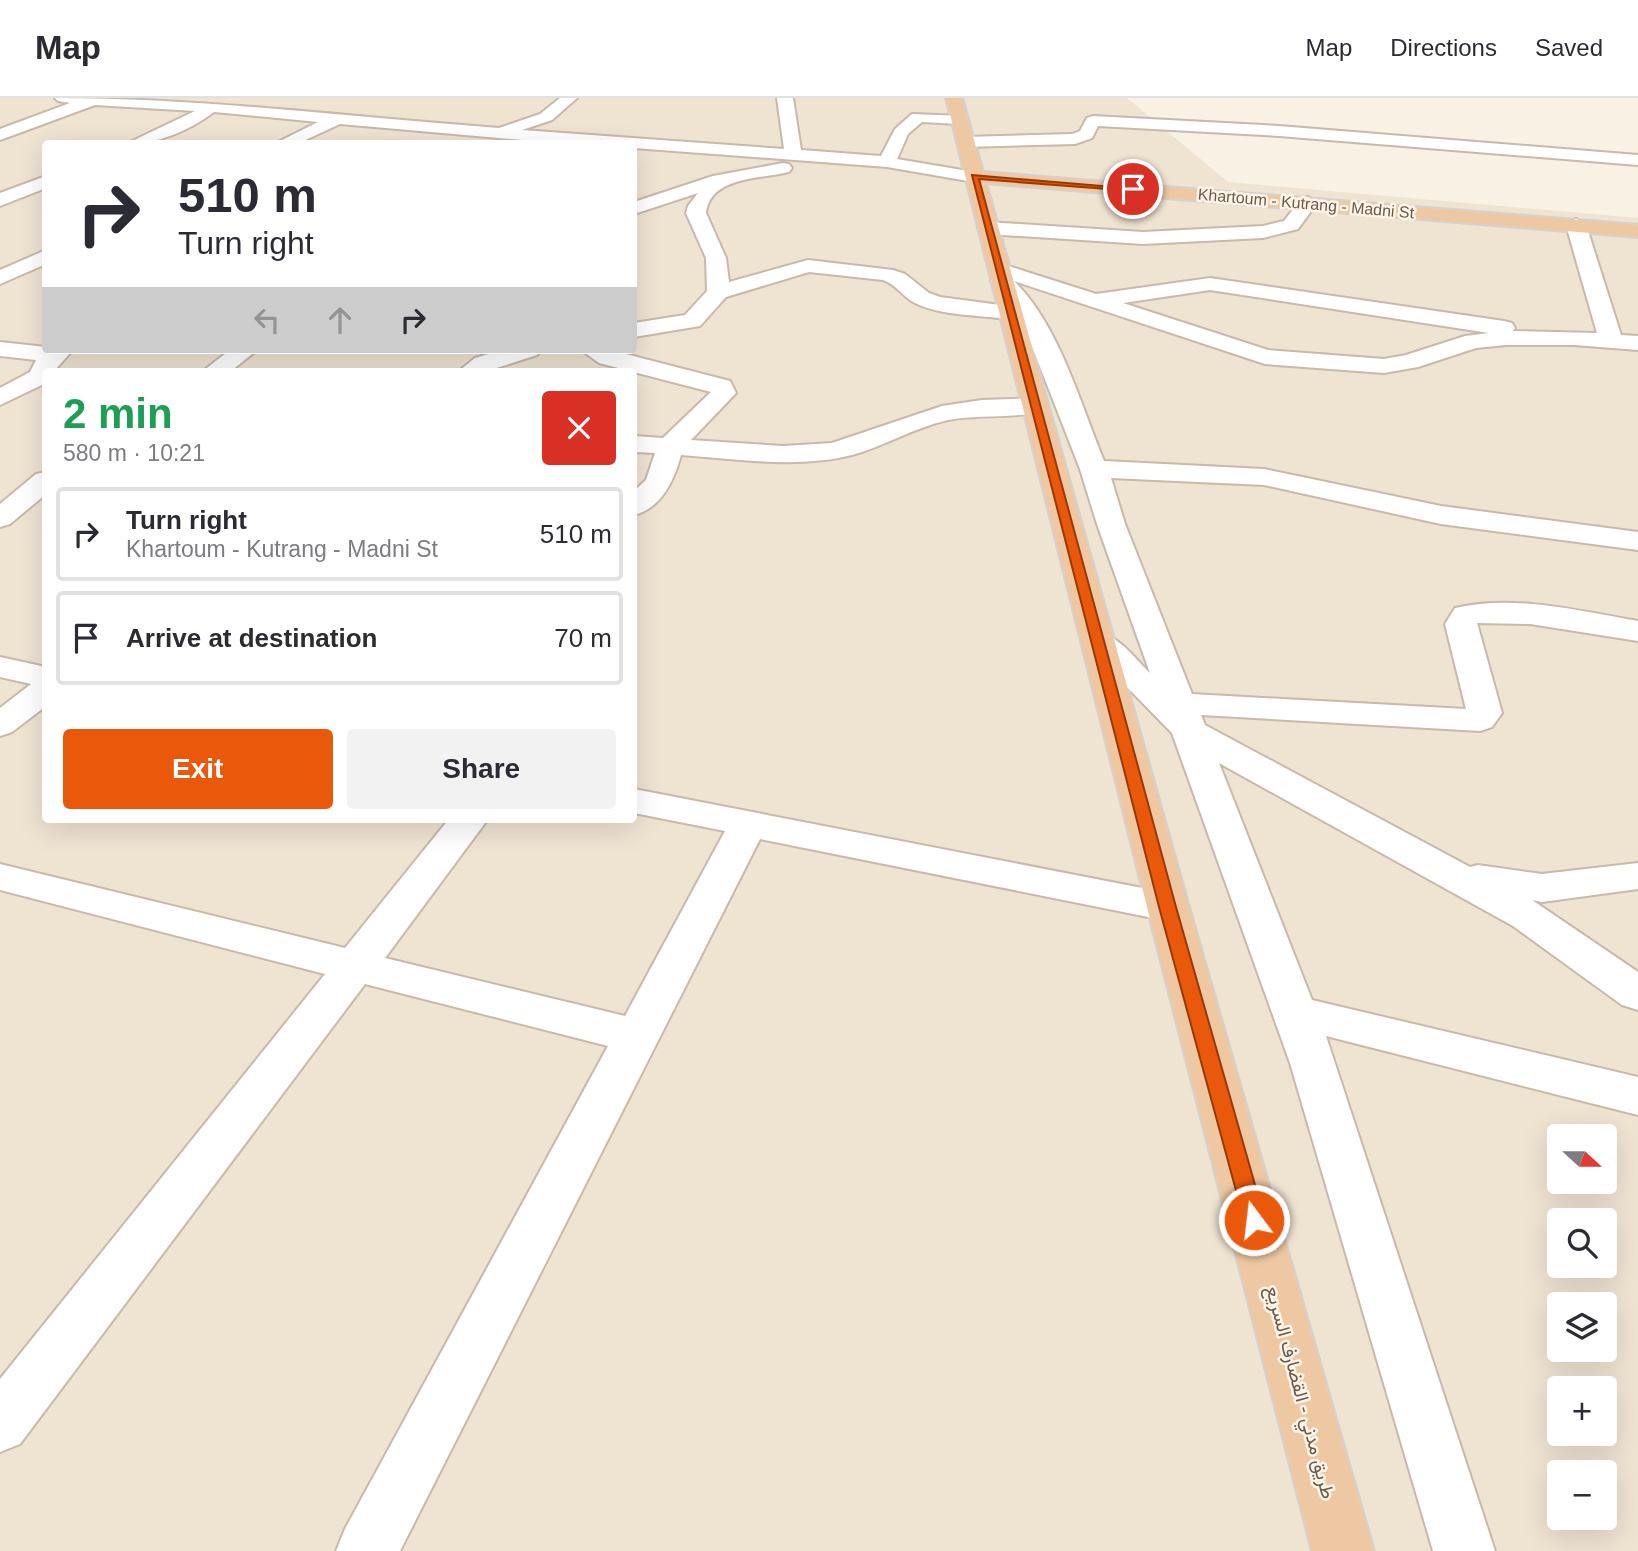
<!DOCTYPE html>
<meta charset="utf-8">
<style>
body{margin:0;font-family:Arial,Vazirmatn,sans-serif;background:#f2f2f3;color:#2b2b33;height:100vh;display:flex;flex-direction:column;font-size:26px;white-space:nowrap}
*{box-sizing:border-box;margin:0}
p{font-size:23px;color:#7c7c81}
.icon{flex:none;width:38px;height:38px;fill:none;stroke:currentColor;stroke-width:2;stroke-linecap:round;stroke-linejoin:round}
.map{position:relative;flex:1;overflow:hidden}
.sheet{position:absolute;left:42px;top:270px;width:595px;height:455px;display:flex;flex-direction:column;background:#fff;border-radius:7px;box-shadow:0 7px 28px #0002}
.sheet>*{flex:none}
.top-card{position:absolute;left:42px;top:42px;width:595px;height:214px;border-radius:7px;box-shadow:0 7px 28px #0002;background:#fff;color:#2b2b33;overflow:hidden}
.needle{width:46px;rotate:111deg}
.tools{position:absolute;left:1547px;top:1026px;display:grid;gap:14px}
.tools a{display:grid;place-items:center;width:70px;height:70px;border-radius:7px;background:#fff;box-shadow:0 7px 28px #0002;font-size:35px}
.pin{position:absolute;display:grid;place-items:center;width:60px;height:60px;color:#fff;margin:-30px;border:4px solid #fff;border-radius:50%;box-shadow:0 2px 7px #0007}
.me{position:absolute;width:77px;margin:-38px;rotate:345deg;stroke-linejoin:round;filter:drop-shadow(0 0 5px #0008)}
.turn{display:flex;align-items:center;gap:24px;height:147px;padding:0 21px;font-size:32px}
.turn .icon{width:91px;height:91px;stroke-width:2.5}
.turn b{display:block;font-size:49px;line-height:60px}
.lanes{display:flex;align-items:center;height:66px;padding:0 21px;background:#0003;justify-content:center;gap:35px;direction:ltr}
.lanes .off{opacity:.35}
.round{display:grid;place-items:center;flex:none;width:74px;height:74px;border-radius:7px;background:#f2f2f3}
.headline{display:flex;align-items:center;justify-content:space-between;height:119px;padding:0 21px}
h1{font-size:42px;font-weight:700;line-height:52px;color:#1e9e55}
.action{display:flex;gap:14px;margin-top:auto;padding:14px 21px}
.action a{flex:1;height:80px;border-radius:7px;background:#ea580c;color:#fff;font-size:28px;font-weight:700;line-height:80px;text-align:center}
.action a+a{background:#f2f2f3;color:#2b2b33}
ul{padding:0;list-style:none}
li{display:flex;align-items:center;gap:21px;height:94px;margin:0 14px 10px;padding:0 7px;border:4px solid #e1e1e2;border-radius:7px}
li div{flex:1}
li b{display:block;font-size:26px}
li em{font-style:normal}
header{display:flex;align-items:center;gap:42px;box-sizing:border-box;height:98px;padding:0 35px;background:#fff;border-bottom:2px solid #e1e1e2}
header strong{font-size:33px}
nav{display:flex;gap:38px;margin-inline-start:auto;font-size:24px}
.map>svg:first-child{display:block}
.residential{fill:#efe3d2;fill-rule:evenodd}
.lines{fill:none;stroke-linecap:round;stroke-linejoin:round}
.minor-casing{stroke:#c8b9ab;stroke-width:4}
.trunk-casing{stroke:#d6d1cd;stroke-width:4}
.minor{fill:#fff;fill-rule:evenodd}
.trunk{fill:#eec8a2;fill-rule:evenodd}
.route{fill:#ea580c;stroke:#983908;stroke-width:2}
.labels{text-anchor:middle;stroke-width:5;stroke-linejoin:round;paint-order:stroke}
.far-street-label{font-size:16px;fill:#6d5a4c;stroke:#fcf5e8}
.street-label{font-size:19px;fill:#6d5a4c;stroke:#fcf5e8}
</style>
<header>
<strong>Map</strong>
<nav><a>Map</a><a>Directions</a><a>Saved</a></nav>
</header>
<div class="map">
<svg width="1638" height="1453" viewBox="0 0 1638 1453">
<rect width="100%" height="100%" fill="#f9f1e3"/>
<path class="residential" d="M0,0H1127L1228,84L1638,120V1453H0ZM46,46H634V252H46ZM46,273H634V721H46ZM1559,1038H1605V1083H1559ZM1559,1122H1605V1167H1559ZM1559,1206H1605V1251H1559ZM1559,1290H1605V1335H1559ZM1559,1374H1605V1419H1559Z"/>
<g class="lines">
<g class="minor-casing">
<g id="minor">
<path d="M55,0C204,0 351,19 499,30L540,16L560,0H577L552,22L522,32L784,51L777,0H793L801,52L881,58L895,31L912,16L965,18L967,21L965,24L959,26L922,24L908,36L897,61L974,74L983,79L974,84L887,69L634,50V46H568L340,26L297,46H274L318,24L214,14C189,33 157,46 126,46L195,13L95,7L0,42V31L70,5L58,3Z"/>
<path d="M1093,18L1279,28L1638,57V67L1279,38L1098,28L1092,40L1075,46L965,49L957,44L965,39L1072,36L1080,33L1087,20Z"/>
<path d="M783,65L789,66L792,70L789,74C762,81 710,78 706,115L726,160L729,184L808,162L893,172L905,176L929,195L940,199L1015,209L991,183L998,178L989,171L992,167L999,165L1096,196L1210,180L1504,223L1512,225L1515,230L1513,233L1597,235L1566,127L1576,121L1586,127L1621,237L1638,238V252L1574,247H1506L1476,250L1418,269L1384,275L1265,266L1014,183C1059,227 1080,305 1104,363L1264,371L1441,408L1638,434V452L1441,426L1264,387L1111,380L1125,426L1192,596L1466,611L1445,526L1455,510C1514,496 1579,513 1638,523V543L1530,526L1477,525L1502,615L1492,629L1480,633L1201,617L1205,627L1470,769L1478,767L1542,776L1638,765V791L1542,804L1532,802L1638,874V912L1622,907L1513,828L1219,665L1312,902L1638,979V1017L1326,938L1495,1453H1433L1290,965L1172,635L1082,543L1086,536C1114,529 1132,558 1150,575L1097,426L1080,371L1019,215L1009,221C980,217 941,218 915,205C903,199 896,186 883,182L809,174L726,199L700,228L634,239V225L685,217L707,193L706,160L686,115L688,108L698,95L634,116V104L713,78ZM1210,192L1489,235L1465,238L1406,257L1384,261L1268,252L1123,205Z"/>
<path d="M46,78V90L0,108V95Z"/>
<path d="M1308,99L1317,105L1298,131L1263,140L1143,146L988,136L978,130L988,124L1143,134L1263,128L1284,123L1301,101Z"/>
<path d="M46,152V166L0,186V172Z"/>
<path d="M0,244L46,249V252H73L54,273H46V285L0,307V290L30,274L36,262L0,258Z"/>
<path d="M230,252H257L231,273H203Z"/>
<path d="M503,252H541L537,257L487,273H459L475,260Z"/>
<path d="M581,252H610L730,283L736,295L691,342L783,348L832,345L942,308L982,302L1035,300L1044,303L1048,308L1044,313C1013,321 979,316 948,322C915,329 885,348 852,357C797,371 737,361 681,357C674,382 662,410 634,417V393L646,382L655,355L634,354V338L663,340L711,294L599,265Z"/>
<path d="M46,374V396L10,426L0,429V406L36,376Z"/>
<path d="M0,559L46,569V608L12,634L0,638V610L31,586L0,579Z"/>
<path d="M634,691L1168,795L1183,799L1189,809L1183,819L1168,823L760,741L400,1453H336L345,1431L608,948L365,886L20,1346L0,1354V1281L325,876L0,792V766L345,850L449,721H488L385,860L625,918L725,733L634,715Z"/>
</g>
</g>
<g class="trunk-casing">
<path id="trunk" d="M946,0H962L983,74L1638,127V139L986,85L1189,809L1374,1453H1312L1147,809Z"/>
</g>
<use href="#minor" class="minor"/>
<use href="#trunk" class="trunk"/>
</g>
<path class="route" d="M972,77L1137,91L1133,93L979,81L1176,809L1265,1122L1262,1128L1254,1131L1247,1128L1244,1122L1159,809Z"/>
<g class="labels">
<g class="far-street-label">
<text transform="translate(1306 105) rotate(5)" y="6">Khartoum - Kutrang - Madni St</text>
</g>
<g class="street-label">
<text transform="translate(1301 1294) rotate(75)" y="7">طريق مدني - القضارف السريع</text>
</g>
</g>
</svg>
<div class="tools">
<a><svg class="needle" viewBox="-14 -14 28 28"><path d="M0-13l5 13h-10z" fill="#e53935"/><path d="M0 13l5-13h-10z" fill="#7c7c81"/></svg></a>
<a><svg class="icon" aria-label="search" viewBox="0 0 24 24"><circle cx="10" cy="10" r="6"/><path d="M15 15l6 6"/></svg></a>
<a><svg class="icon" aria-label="layers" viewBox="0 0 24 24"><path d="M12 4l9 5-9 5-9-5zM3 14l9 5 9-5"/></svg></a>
<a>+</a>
<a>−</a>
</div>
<div class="pin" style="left:1133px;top:91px;background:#d93025"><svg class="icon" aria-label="arrive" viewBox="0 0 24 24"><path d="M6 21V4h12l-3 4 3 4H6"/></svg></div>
<svg class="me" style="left:1254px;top:1122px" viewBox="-20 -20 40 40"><circle r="17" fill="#ea580c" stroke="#fff" stroke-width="3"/><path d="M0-11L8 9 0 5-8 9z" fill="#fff"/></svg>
<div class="top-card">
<div class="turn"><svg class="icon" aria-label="right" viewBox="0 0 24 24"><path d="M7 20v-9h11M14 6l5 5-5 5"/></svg><div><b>510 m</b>Turn right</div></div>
<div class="lanes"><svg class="icon off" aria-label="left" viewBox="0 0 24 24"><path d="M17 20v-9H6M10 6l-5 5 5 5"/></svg><svg class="icon off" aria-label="ahead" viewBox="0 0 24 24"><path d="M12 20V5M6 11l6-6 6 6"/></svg><svg class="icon" aria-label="right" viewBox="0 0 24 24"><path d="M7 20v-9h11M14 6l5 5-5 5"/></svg></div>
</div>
<section class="sheet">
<div class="headline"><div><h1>2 min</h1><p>580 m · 10:21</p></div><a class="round" style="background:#d93025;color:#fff"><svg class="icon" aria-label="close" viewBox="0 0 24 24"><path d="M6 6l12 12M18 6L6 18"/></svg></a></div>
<ul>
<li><svg class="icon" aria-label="right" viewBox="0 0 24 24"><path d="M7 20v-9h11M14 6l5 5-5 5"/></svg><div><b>Turn right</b><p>Khartoum - Kutrang - Madni St</p></div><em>510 m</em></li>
<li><svg class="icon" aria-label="arrive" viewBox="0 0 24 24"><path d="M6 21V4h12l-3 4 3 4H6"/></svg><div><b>Arrive at destination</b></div><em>70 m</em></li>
</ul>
<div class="action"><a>Exit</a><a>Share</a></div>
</section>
</div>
